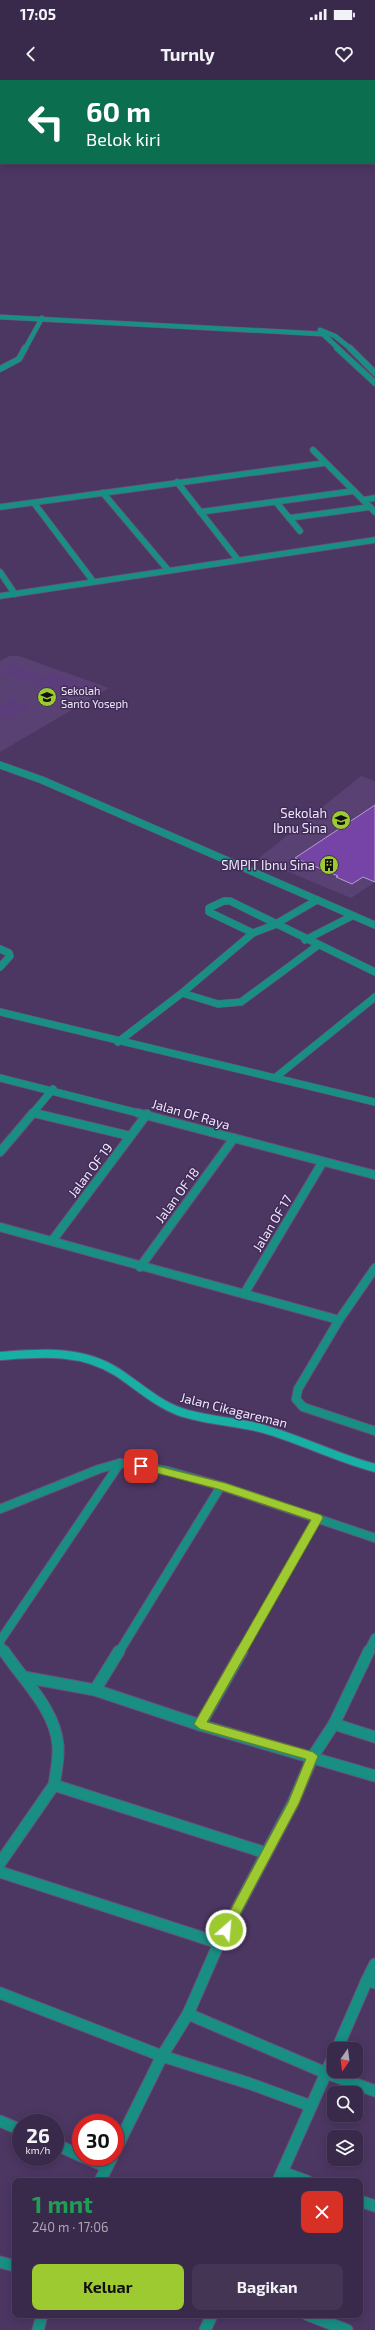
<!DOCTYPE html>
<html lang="id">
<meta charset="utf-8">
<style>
body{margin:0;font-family:"Exo 2",sans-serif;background:#443554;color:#f1f3f6;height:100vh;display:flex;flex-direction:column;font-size:15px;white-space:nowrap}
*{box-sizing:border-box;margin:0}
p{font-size:13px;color:#aba6b5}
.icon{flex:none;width:22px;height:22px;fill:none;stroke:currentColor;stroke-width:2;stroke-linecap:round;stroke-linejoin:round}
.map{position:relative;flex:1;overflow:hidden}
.details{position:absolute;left:12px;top:2098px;width:351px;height:140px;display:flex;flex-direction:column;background:#39294a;border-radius:8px;box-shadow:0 2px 10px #0003,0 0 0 1px #534562}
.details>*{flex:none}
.hud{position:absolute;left:0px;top:0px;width:375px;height:84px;box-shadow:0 2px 10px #0003,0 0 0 1px #534562;background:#0b6e4f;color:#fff;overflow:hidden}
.needle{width:26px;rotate:194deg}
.tools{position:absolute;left:327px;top:1962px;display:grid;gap:8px}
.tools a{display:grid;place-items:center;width:36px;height:36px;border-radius:8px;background:#39294a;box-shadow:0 2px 10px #0003,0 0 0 1px #534562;font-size:20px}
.speed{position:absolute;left:12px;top:2034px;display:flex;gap:8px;font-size:20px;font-weight:700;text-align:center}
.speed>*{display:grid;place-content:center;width:52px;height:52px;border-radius:50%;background:#39294a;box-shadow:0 2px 10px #0003,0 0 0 1px #534562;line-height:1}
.speed small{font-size:10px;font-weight:400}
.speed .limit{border:6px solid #d22;background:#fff;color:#111}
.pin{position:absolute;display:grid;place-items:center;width:34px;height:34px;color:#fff;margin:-17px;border-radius:8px;box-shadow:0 2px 6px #0006}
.me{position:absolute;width:44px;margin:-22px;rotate:27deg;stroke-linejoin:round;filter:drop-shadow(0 0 3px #0008)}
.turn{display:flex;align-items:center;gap:14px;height:84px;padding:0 20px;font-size:18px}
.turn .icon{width:52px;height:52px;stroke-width:2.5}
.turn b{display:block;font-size:28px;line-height:34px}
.round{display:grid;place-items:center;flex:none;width:42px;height:42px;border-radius:8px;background:#443554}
.overview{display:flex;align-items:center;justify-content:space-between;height:68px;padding:0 20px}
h1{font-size:24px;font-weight:700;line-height:30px;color:#1e9e55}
.primary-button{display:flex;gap:8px;margin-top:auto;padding:8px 20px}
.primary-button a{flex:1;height:46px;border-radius:8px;background:#9dca30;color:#111;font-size:16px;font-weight:700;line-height:46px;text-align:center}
.primary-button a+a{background:#443554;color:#f1f3f6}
.status{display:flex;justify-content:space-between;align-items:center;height:28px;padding:0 20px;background:#39294a;direction:ltr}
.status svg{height:11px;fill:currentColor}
header{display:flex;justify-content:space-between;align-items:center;height:52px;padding:0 20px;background:#39294a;font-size:18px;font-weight:700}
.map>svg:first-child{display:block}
.built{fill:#594273}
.green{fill:#5b3d7b}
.building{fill:#7644a7;stroke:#b39dcf}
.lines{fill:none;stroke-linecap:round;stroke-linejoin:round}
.street-far4-casing{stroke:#66537b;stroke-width:5.5}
.street-far3-casing{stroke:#66537b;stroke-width:7}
.street-far2-casing{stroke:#66537b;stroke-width:8}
.street-far1-casing{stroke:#66537b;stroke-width:10}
.street-casing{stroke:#66537b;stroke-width:13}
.secondary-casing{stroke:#66537b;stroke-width:10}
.street-far4{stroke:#198e83;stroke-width:4.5}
.street-far3{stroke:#198e83;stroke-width:5.5}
.street-far2{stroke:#198e83;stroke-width:7}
.street-far1{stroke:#198e83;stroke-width:8}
.street{stroke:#198e83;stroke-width:11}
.secondary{stroke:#16b1a4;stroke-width:8}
.route{fill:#9dca30;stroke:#66831f}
.labels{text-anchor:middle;stroke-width:3;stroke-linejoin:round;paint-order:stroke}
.far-poi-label{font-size:11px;fill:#efe6fb;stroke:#412d57;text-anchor:start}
.poi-label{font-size:13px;fill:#efe6fb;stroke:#412d57;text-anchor:end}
.street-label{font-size:13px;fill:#efe6fb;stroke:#412d57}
</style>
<div class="status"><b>17:05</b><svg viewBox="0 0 49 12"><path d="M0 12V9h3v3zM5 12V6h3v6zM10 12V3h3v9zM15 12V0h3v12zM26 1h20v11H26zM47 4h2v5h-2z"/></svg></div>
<header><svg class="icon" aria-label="back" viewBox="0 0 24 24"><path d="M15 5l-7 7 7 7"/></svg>Turnly<svg class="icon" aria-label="heart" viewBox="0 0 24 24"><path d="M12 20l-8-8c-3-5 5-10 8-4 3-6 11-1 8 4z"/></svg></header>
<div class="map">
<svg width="375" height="2250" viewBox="0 0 375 2250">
<rect width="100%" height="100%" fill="#4c3763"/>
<g class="built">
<path d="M10,576H19L109,608L0,672V581Z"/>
<path d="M361,696L375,701V802L351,818L258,779Z"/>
</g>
<g class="green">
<path d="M11,585L42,595L30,602L0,593Z"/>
<path d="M51,593L96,607L76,618L32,604Z"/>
<path d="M11,619H12L31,627L10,639L0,636V626Z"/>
</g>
<path class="building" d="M375,725V802L363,797L352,804L336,797L338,796L295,778Z"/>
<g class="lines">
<g class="street-far4-casing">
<g id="street-far4">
<path d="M32,0L37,1"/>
<path d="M264,0L270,1"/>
<path d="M367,0L372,1"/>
<path d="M181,1L183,0"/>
<path d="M0,237L323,254L339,269"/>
<path d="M320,250L335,256L351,269"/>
<path d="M25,269L42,238"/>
</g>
</g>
<g class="street-far3-casing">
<g id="street-far3">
<path d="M337,268L375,303"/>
<path d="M350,268L375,293"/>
<path d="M0,289L19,279L25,268"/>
<path d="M313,370L375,432"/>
<path d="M177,402L238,480"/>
<path d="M103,413L168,490"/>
<path d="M363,420L375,418"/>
<path d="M276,422L300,451"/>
<path d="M34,423L93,501"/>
<path d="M0,427L325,383"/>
<path d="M200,432L354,411"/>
<path d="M289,438L370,427"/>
<path d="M0,492L15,514"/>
<path d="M0,516L375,460"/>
</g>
</g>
<g class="street-far2-casing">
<g id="street-far2">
<path d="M0,685L42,700L375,845"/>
<path d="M253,853L209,832V828L224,821H230L375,892"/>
<path d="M305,860L352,836"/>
<path d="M0,869L9,873L10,876L0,887"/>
<path d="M182,913L218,924L241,922L317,866"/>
<path d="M0,932L375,1022"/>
<path d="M118,962L182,913L253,853L274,845L317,820"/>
<path d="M276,997L375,917"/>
<path d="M0,998L142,1034"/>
<path d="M34,1033L36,1034"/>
<path d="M32,1034L53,1009"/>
</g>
</g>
<g class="street-far1-casing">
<g id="street-far1">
<path d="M34,1033L130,1056"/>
<path d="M138,1033L375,1095"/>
<path d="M0,1072L33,1033"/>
<path d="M0,1147L339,1240L375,1188"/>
<path d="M52,1161L147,1034"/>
<path d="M140,1187L234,1058"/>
<path d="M244,1214L322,1083"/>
<path d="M339,1240L298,1309L296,1319L303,1327L375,1351"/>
<path d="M0,1429L99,1389L120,1383L168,1391L221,1406L375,1458"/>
<path d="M0,1561L120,1383"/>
<path d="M0,1565L4,1572"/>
<path d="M119,1572L221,1406"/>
<path d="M241,1572L317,1438"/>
<path d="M368,1572L375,1558"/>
</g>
</g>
<g class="street-casing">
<g id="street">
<path d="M4,1571C23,1600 55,1629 58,1665C59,1679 56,1692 54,1705"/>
<path d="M24,1597L95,1610L200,1645L242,1571"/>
<path d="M95,1610L119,1571"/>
<path d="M334,1644L375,1657"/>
<path d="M200,1645L375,1696"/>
<path d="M0,1783L54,1705L266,1773"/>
<path d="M0,1792L219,1863"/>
<path d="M367,1900L375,1884"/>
<path d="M0,1913L162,1976L115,2071"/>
<path d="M188,1934L326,1993L334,1975"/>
<path d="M337,1969L367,1900L375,1903"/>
<path d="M311,2026L248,2003L162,1976L188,1934L219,1863L293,1723L313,1676L334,1644L369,1571"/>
<path d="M0,2041L21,2050"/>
<path d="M55,2064L81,2076"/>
<path d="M84,2077L107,2087"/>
<path d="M282,2092L307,2101"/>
<path d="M100,2101L112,2077"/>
<path d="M278,2101L326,1993L375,2011"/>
<path d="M360,2121L375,2126"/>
<path d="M0,2182L15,2186"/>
<path d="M308,2235L347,2250"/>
<path d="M38,2250L42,2235"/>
<path d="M205,2250L212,2235"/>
</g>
</g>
<g class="secondary-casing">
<path id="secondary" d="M0,1276C41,1273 81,1269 117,1292C137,1305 155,1322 178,1331C205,1341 236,1341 264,1349C302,1360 337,1378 375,1388"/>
</g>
<use href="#street-far4" class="street-far4"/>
<use href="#street-far3" class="street-far3"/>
<use href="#street-far2" class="street-far2"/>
<use href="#street-far1" class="street-far1"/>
<use href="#street" class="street"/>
<use href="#secondary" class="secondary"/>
</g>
<path class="route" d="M141,1382L225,1403L321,1435L323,1438L207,1642L313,1672L318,1676L299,1723L230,1853L226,1855L220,1850L288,1723L306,1679L200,1649L194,1644L311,1440L218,1409L138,1388L136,1386Z"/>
<defs>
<g id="school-disc" transform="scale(1)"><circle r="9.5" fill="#9dca30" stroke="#412d57"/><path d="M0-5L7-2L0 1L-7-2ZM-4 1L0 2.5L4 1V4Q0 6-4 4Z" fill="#111"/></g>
<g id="building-disc" transform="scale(1)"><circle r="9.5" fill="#9dca30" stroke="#412d57"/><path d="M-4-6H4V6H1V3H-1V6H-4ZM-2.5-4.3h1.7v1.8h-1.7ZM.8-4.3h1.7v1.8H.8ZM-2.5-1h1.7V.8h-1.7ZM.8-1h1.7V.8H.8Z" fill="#111"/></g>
</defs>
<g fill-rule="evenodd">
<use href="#school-disc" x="47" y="617"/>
<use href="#school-disc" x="341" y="740"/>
<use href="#building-disc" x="329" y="785"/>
</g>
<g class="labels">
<g class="far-poi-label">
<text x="61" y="615">Sekolah<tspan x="61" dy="13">Santo Yoseph</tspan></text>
</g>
<g class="poi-label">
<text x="327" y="738">Sekolah<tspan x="327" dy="15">Ibnu Sina</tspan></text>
<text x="315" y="790">SMPIT Ibnu Sina</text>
</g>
<g class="street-label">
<text transform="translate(191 1034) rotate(16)" y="5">Jalan OF Raya</text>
<text transform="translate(90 1090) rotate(-53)" y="5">Jalan OF 19</text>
<text transform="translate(177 1115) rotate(-54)" y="5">Jalan OF 18</text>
<text transform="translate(272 1143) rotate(-59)" y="5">Jalan OF 17</text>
<text transform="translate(234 1330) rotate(14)" y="5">Jalan Cikagareman</text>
</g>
</g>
</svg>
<div class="tools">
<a><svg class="needle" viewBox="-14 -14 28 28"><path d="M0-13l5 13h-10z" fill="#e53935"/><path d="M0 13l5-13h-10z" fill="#aba6b5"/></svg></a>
<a><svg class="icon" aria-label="search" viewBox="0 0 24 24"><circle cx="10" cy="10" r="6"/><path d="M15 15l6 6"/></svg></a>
<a><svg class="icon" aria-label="layers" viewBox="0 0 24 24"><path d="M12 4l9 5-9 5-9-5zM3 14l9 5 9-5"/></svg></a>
</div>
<div class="speed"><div>26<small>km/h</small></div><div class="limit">30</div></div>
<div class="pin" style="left:141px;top:1386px;background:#d93025"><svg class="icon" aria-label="arrive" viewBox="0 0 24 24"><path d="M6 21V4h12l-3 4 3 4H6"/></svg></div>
<svg class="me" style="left:226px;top:1850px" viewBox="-20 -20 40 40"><circle r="17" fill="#9dca30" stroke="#fff" stroke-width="3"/><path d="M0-11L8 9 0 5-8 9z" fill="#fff"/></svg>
<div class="hud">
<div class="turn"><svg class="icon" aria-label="left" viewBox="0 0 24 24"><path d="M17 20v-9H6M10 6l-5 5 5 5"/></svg><div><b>60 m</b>Belok kiri</div></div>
</div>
<section class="details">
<div class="overview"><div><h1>1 mnt</h1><p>240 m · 17:06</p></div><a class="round" style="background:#d93025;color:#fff"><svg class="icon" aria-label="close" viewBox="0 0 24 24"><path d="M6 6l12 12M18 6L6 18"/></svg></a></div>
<div class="primary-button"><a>Keluar</a><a>Bagikan</a></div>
</section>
</div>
